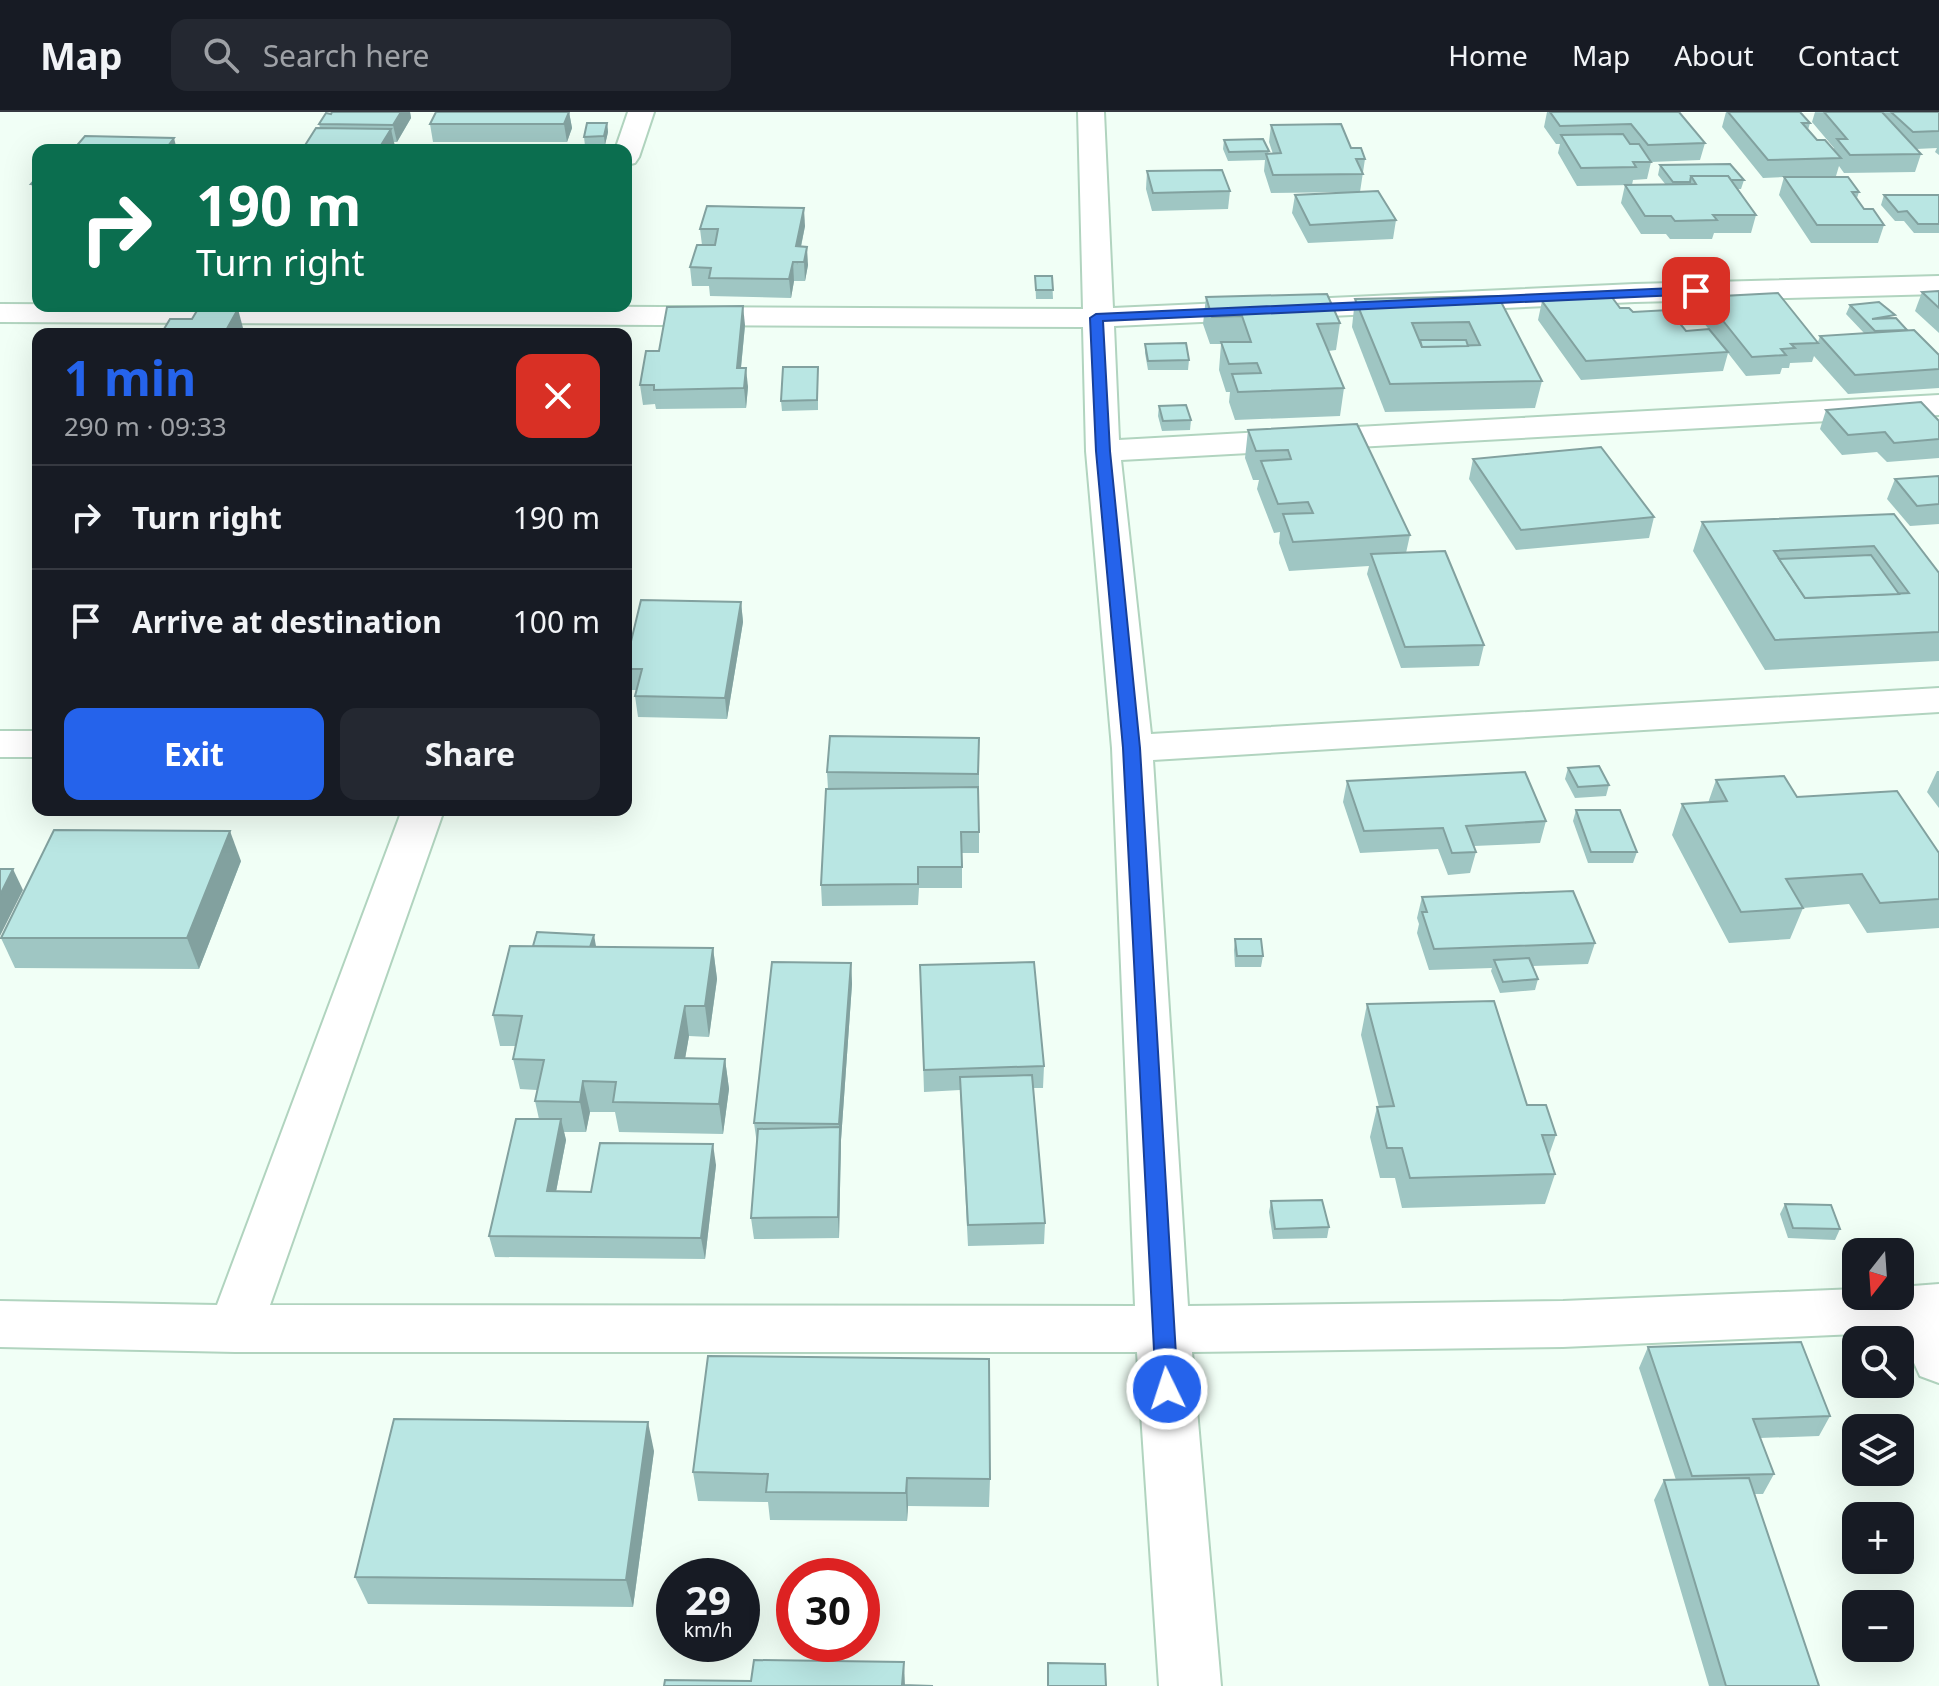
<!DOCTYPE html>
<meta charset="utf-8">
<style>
body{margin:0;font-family:"Noto Sans",sans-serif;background:#242831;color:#f1f3f6;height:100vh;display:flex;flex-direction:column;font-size:30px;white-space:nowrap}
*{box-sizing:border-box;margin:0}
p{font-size:26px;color:#9ea1a6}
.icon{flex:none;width:44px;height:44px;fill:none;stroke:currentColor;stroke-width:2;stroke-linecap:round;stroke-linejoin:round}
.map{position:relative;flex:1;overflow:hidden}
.side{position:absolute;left:32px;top:216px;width:600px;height:488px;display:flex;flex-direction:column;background:#171b24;border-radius:16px;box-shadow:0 8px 32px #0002}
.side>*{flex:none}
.hud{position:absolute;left:32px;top:32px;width:600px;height:168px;border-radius:16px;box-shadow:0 8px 32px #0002;background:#0b6e4f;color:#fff;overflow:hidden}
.needle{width:52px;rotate:197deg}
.controls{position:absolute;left:1842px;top:1126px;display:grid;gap:16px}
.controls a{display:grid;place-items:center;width:72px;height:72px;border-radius:16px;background:#171b24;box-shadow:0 8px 32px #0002;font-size:40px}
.speed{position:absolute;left:656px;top:1446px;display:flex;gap:16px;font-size:40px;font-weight:700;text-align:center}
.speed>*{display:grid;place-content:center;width:104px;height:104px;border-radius:50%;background:#171b24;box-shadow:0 8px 32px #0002;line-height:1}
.speed small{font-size:20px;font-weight:400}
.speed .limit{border:12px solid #d22;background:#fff;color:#111}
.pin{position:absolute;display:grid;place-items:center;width:68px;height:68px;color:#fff;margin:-34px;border-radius:16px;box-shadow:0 4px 12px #0006}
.me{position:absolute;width:88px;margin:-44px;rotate:356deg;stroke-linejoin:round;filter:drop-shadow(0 0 6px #0008)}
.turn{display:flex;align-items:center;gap:28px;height:168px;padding:0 32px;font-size:36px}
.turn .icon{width:104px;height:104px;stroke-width:2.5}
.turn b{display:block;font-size:56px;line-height:68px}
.round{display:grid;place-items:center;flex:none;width:84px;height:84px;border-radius:16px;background:#242831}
.headline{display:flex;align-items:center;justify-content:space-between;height:136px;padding:0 32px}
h1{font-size:48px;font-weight:700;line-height:60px;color:#2563eb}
.cta{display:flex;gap:16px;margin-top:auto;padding:16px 32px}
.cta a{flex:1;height:92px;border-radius:16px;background:#2563eb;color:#fff;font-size:32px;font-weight:700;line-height:92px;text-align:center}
.cta a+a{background:#242831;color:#f1f3f6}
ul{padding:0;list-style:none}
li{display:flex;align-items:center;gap:24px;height:104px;padding:0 32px;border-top:2px solid #363941}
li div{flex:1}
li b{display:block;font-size:30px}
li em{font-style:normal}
header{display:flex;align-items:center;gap:48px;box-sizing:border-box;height:112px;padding:0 40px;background:#171b24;border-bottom:2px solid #363941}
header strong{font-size:38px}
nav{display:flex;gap:44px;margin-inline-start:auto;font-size:28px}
.search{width:560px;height:72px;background:#242831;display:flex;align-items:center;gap:20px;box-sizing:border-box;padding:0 28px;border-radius:16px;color:#9ea1a6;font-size:30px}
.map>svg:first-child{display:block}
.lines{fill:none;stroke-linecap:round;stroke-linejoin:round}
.street-casing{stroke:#b1d4bf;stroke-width:4}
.street{fill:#fff;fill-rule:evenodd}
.wall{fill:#9fc6c3}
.shaded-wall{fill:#82a19f}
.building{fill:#b9e6e3;stroke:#82a19f;stroke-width:2;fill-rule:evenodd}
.route{fill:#2563eb;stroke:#184099;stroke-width:2}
</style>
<header>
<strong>Map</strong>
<div class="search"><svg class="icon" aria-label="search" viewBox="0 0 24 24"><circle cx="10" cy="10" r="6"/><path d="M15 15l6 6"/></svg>Search here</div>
<nav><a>Home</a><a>Map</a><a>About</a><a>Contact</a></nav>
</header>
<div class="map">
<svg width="1939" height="1574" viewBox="0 0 1939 1574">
<rect width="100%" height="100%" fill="#f1fff6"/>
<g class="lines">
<g class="street-casing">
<g id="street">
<path d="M628,0H654L639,45L635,51L626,53V38H615Z"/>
<path d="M1078,0H1104L1113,196L1635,172L1939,164V182L1635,190L1114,214L1119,328L1939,283V303L1121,348L1151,622L1939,576V600L1153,648L1188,1194L1563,1189L1856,1177V1184H1900V1175L1939,1172V1271L1920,1264L1900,1220L1563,1235L1192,1240L1221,1574H1159L1137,1240H235L0,1235V1189L217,1193L402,698H444L270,1193L1135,1194L1112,636L1086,339L1083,215L0,210V192L1083,197Z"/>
<rect x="0" y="619" width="38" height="26"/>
</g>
</g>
<use href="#street" class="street"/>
</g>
<g class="wall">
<path d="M332,0H410L411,6L397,30H394L395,35L320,16L319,12Z"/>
<path d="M569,0L572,16L567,30H433L430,12Z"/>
<path d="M1547,0H1679L1705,31L1700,48L1651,50L1647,67L1633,68L1632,73L1577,74L1558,41L1560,32H1556L1544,15Z"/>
<path d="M1726,0H1800L1810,11L1808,18L1817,28L1833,38L1834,36L1812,10L1815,0H1939V43L1935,40L1937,36L1916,37L1921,42L1915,60L1844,61L1839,54L1836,64L1799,65L1859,80L1857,86L1864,97L1884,113L1878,131H1811L1779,83L1784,65L1763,66L1722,15Z"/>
<path d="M607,11L608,20L605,33L585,34L584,25Z"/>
<path d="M1271,13L1351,36L1365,47L1360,80L1396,108L1393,127L1308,131L1292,101L1295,83L1352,80L1271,81L1264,59L1265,48L1228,49L1223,37L1224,28L1269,39L1268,42H1273L1269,30Z"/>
<path d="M1660,53L1744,68L1741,77H1738L1756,103L1751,121H1714L1712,127H1670L1666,122H1641L1621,91L1625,73H1666L1658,63Z"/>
<path d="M1147,59L1230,79L1228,97L1152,99L1146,77Z"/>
<path d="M38,64V90L31,72Z"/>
<path d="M1884,83H1939V121H1914L1904,109H1895L1881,93Z"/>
<path d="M805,114L801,135L808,153L805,169H794L791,186L710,184L709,174H692L690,155L702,133L700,117Z"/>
<path d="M1035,164H1052L1053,187H1036Z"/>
<path d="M1939,179V221L1915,199L1922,180Z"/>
<path d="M1498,184L1542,269L1535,296L1385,300L1352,215L1355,187Z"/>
<path d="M1206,185L1340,211L1336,238L1328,239L1344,276L1340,304L1235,308L1229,290L1230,280H1226L1219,258L1221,232H1210L1203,212Z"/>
<path d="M1704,185L1818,230L1820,224L1864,221L1846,202L1850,193L1894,206L1939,243V276L1848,282L1814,244L1812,250L1790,251L1789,256H1782L1780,262L1746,264L1728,241L1723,259L1581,268L1538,208L1542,189L1620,196L1686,219L1712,221L1698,204Z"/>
<path d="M745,213L741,256L748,275L746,296L656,297L655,292L643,293L640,273L659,239Z"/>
<path d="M1145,232L1189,248L1188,258H1148L1145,241Z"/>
<path d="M818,255V298L782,299L781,289Z"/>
<path d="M1159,294L1191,308L1190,318L1162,319L1158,304Z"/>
<path d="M1826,298L1939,309V346L1887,350L1877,340L1842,343L1820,317Z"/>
<path d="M1357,312L1410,423L1406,441L1484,533L1479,554L1401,556L1367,462L1369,454L1289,459L1279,431L1280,420L1274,421L1257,377L1259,368H1253L1245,346L1248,318Z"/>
<path d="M1473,347L1654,405L1649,426L1516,438L1469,367Z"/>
<path d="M1939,364V412L1910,414L1887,387L1895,367Z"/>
<path d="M1894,402L1939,461V549L1765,558L1693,439L1702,410Z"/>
<path d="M741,490L743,510L727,607L638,605L635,584L637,578H628L626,550Z"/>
<path d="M979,626V741H962V776H919L918,793L822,794L821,773L828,677L827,660Z"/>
<path d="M1568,656L1609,673L1606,684L1575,686L1565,667Z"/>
<path d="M1937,659H1939V696L1927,680Z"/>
<path d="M1716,668L1797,685L1939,741V816L1867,821L1849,792L1803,796L1790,827L1729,831L1672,723L1682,692L1708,691Z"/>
<path d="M1347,669L1546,709L1540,731L1474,734L1476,740L1470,761L1448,763L1438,737L1360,741L1343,690Z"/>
<path d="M1576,698L1637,740L1633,751H1588L1573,709Z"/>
<path d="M241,749L199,857L15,856L1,826Z"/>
<path d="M1422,785L1595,831L1588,852L1533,854L1538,867L1535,878L1500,881L1491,859L1492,856L1429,858L1417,821L1419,812L1417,806Z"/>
<path d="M1235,827L1263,844L1261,855H1235L1234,838Z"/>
<path d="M596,834L595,835L713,836L717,867L709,925L689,924L685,946L725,947L729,977L723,1022L619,1020L615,1000H590L586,1020H564L566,1028L556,1080H591L716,1053L705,1147L495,1145L489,1124L539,1007L535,989L537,978L520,977L513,947L515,934H500L493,903Z"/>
<path d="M851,851L852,872L841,1028L839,1126L754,1127L751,1106L757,1032L754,1011Z"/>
<path d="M920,853L1044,954L1043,976H1033L1045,1111L1044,1132L968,1134L960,978L924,980Z"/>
<path d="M1367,892L1527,993L1556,1023L1549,1043L1555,1062L1545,1092L1402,1096L1395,1066H1380L1370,1025L1377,995H1379L1361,923Z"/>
<path d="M1271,1089L1329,1115L1327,1126L1273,1127L1269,1100Z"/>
<path d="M1785,1092L1840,1117L1835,1128L1788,1126L1780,1102Z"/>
<path d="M1648,1235L1830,1304L1819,1324L1760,1326L1774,1362L1763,1382H1754L1819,1574H1709L1654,1388L1664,1368H1676L1639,1256Z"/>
<path d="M654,1339L633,1495L368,1492L355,1465Z"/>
<path d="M693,1360L990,1367L989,1395L908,1394L907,1409L770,1408L768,1390L698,1389Z"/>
</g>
<g class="shaded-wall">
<path d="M401,0H410L411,6L397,30L393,13Z"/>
<path d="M569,0L572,16L567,30L564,12Z"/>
<path d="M607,11L608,20L605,33L604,24Z"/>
<path d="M391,17L395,35L393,38H378Z"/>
<path d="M174,26L177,38H165Z"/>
<path d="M804,96L805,114L797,153L796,134Z"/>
<path d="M807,135L808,153L805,169L804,150Z"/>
<path d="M793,150L794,169L791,186L789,167Z"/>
<path d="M743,194L745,213L739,275L737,256Z"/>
<path d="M238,197L243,216L240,222H224Z"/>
<path d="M746,256L748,275L746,296L744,276Z"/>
<path d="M741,490L743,510L727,607L725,586Z"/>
<path d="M230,719L241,749L199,857L187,826Z"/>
<path d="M13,757L23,778L0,824V783Z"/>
<path d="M594,823L596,834L589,857L586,846Z"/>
<path d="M713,836L717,867L709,925L705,894Z"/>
<path d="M851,851L852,872L841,1028L839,1126L838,1105L839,1012Z"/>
<path d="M685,894L689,924L680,976L675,946Z"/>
<path d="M725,947L729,977L723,1022L719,992Z"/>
<path d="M583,969L590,1000L586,1020L580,990Z"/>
<path d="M561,1007L566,1028L552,1100L547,1079Z"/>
<path d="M713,1032L716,1053L705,1147L701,1126Z"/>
<path d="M648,1310L654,1339L633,1495L626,1468Z"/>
<path d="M907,1366L908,1394L907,1409L906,1381Z"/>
<path d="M904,1550L905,1574H902Z"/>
</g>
<g class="building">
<path d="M332,0H401L393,13L319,12L326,1L331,2Z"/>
<path d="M436,0H569L564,12H430Z"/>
<path d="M1550,0H1679L1705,31L1648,33L1631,12L1560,14Z"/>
<path d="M1728,0H1800L1810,11H1802L1817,28H1825L1841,46L1768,48Z"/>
<path d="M1824,0H1882L1921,42L1850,43L1837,27H1847Z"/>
<path d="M1891,0H1939V19L1913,20Z"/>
<path d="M587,11H607L604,24L584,25Z"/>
<path d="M1341,12L1351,36H1361L1365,47H1356L1363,62L1273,63L1266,42L1281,41L1271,13Z"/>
<path d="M316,16L391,17L378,38H302Z"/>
<path d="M1623,22L1630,32H1639L1651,50H1633L1636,55L1581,56L1561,23Z"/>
<path d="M85,24L174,26L165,38H73Z"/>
<path d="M1263,27L1269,39L1229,40L1224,28Z"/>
<path d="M428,37H531L428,38Z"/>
<path d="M1730,52L1744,68H1731L1728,64H1691L1690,70H1673L1660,53Z"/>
<path d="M1222,58L1230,79L1153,81L1147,59Z"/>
<path d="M38,64V72H31Z"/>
<path d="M1691,64H1728L1756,103H1713L1717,108L1675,109L1671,104H1645L1625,73L1696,72Z"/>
<path d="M1784,65H1848L1859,80H1852L1864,97H1873L1884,113H1817Z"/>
<path d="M1378,79L1396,108L1310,113L1295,83Z"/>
<path d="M1884,83H1939V112H1918L1907,99L1898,100Z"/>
<path d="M707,94L804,96L796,134L807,135L804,150H793L789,167L709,166L711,156L690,155L697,133H715L718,117H700Z"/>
<path d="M1035,164H1052L1053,178H1036Z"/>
<path d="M1939,179V196L1922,180Z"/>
<path d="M1778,181L1818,231L1791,232L1795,236L1781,237L1786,243L1752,245L1704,185Z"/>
<path d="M1327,182L1340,211L1317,212L1344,276L1238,280L1232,262L1261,261L1257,251L1229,252L1221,230H1251L1242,204L1212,205L1206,185Z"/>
<path d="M1498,184L1542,269L1390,272L1355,187ZM1469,210L1480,233L1422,235L1412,211Z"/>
<path d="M1611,184L1620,196H1629L1633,200L1669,198L1686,219L1709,217L1728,240L1586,249L1542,189Z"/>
<path d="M1879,190L1895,203L1872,207L1896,206L1907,218L1875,219L1850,193Z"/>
<path d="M743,194L737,256H746L744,276L654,278V273H640L646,239H659L667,195Z"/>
<path d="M198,197H238L224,222H161L170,207H192Z"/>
<path d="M1914,218L1939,243V257L1855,263L1820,224Z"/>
<path d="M1420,228H1466L1468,234L1422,235Z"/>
<path d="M1186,231L1189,248L1148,249L1145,232Z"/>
<path d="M783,255H818L817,288L781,289Z"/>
<path d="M1921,290L1939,309V327L1894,331L1885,320L1848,323L1826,298Z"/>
<path d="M1186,293L1191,308L1163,309L1159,294Z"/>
<path d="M1357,312L1410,423L1293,430L1283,402L1313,401L1308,390L1278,392L1261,349L1291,347L1288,338L1256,339L1248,318Z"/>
<path d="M1601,335L1654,405L1521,418L1473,347Z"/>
<path d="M1939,364V392L1917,394L1895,367Z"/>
<path d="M1894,402L1939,461V520L1775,528L1702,410ZM1874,434L1909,481L1805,486L1774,439Z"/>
<path d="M1445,439L1484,533L1405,535L1371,442Z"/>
<path d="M1871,443L1899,482L1805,486L1779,447Z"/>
<path d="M641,488L741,490L725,586L635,584L642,557H626V550Z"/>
<path d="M830,624L979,626L978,662L827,660Z"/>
<path d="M1599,654L1609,673L1578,675L1568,656Z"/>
<path d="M1525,660L1546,709L1466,714L1476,740L1452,741L1443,716L1364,719L1347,669Z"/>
<path d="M1784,664L1797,685L1897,679L1939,741V787L1880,791L1862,762L1786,767L1803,796L1741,800L1682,692L1727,689L1716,668Z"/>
<path d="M978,675L979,720H961L962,755H918V772L821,773L826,677Z"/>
<path d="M1576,698H1620L1637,740H1591Z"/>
<path d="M54,718L230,719L187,826H1Z"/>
<path d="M0,757H13L0,783Z"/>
<path d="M1573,779L1595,831L1434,837L1422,800H1427L1422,785Z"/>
<path d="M537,820L594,823L590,835L533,834Z"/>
<path d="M1235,827H1261L1263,844H1237Z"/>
<path d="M510,834L713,836L705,894H685L675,946L725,947L719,992L613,990L616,970L583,969L580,990L535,989L544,948L513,947L522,904L493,903Z"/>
<path d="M1529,846L1538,867L1503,870L1494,848Z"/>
<path d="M772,850L851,851L839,1012L754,1011Z"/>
<path d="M1034,850L1044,954L924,958L920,853Z"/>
<path d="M1494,889L1527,993H1546L1556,1023H1542L1555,1062L1410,1066L1402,1036H1387L1377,995L1394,994L1367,892Z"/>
<path d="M1032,963L1045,1111L968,1113L960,965Z"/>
<path d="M516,1007H561L547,1079L591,1080L600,1031L713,1032L701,1126L489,1124Z"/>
<path d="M840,1015L838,1105L751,1106L758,1017Z"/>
<path d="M1322,1088L1329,1115L1275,1117L1271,1089Z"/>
<path d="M1785,1092L1831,1093L1840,1117L1793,1116Z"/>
<path d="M1801,1230L1830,1304L1753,1307L1774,1362L1692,1364L1648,1235Z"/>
<path d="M708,1244L989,1247L990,1367L907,1366L906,1381L766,1380L768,1362L693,1360Z"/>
<path d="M394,1307L648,1310L626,1468L355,1465Z"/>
<path d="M1749,1366L1819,1574H1726L1664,1368Z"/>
<path d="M754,1548L904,1550L902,1573L933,1574H664L665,1568L751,1569Z"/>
<path d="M1048,1551L1105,1552L1106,1574H1048Z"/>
</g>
<path class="route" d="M1696,175L1700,177V182L1103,209L1110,339L1140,636L1178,1277L1175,1284L1167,1287L1159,1284L1156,1277L1123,636L1096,339L1090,206L1096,202Z"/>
</svg>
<div class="controls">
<a><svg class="needle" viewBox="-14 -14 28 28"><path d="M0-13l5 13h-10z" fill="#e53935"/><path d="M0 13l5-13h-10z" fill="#9ea1a6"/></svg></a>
<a><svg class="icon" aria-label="search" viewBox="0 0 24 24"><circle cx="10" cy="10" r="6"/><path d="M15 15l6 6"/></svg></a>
<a><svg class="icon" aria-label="layers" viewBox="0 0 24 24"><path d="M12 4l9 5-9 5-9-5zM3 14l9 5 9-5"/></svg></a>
<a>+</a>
<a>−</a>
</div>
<div class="speed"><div>29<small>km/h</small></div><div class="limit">30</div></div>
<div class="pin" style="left:1696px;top:179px;background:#d93025"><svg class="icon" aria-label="arrive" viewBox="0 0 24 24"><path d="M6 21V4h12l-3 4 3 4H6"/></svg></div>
<svg class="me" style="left:1167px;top:1277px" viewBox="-20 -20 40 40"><circle r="17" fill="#2563eb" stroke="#fff" stroke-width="3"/><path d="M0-11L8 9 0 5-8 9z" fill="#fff"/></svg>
<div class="hud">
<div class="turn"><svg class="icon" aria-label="right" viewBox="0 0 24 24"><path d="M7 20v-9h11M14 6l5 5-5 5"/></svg><div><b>190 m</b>Turn right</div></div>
</div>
<section class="side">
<div class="headline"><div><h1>1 min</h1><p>290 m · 09:33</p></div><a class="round" style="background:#d93025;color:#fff"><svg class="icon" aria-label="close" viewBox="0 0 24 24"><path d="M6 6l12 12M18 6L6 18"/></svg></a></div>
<ul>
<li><svg class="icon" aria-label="right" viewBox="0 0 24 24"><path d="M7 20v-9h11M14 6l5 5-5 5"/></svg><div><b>Turn right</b></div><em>190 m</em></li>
<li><svg class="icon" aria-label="arrive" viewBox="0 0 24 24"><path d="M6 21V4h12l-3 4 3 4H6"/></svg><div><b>Arrive at destination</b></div><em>100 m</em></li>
</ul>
<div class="cta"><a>Exit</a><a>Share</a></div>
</section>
</div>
